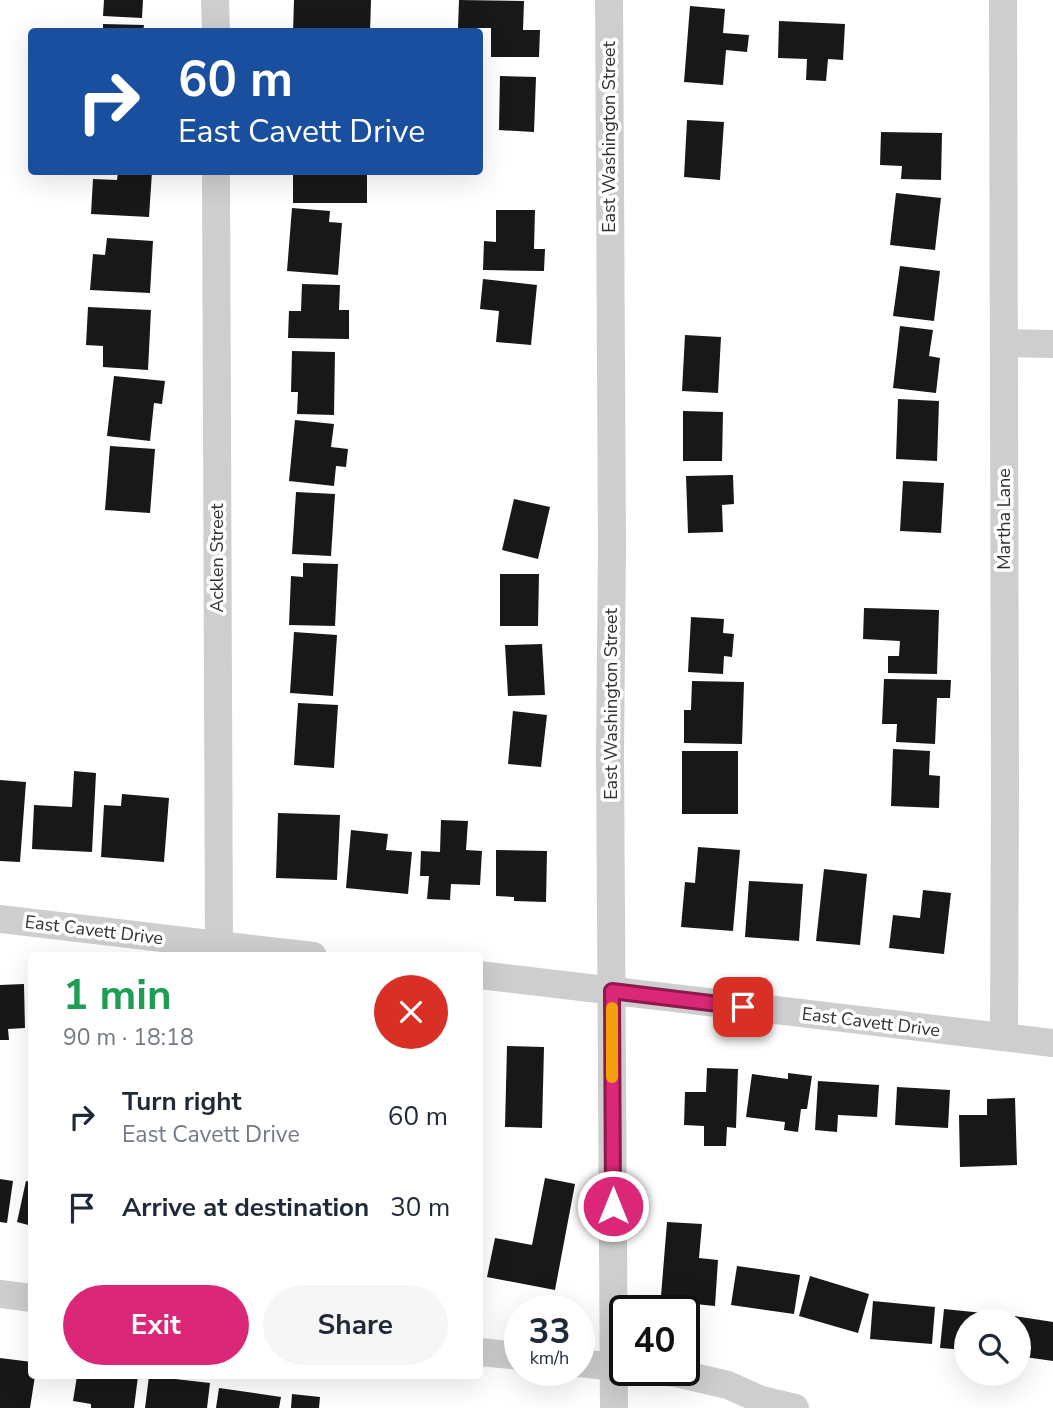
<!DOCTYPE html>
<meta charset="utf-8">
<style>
body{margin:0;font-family:"Nunito Sans",sans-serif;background:#f6f6f7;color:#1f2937;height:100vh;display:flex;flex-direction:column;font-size:26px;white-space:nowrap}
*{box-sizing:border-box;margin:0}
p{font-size:23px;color:#747a83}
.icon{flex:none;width:38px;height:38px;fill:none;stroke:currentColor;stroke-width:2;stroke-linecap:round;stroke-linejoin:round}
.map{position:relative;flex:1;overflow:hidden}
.side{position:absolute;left:28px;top:952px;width:455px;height:427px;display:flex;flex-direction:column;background:#fff;border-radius:7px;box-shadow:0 7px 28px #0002}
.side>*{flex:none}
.banner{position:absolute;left:28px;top:28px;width:455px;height:147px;border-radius:7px;box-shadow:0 7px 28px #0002;background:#1a4fa0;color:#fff;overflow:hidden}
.tools{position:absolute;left:954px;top:1309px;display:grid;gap:14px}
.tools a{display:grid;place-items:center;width:77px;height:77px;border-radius:50%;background:#fff;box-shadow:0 7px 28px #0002;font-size:35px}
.speed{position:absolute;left:504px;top:1295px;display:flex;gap:14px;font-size:35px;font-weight:700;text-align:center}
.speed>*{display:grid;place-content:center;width:91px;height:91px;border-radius:50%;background:#fff;box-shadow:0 7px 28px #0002;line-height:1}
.speed small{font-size:18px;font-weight:400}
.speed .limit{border:4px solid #111;border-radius:10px;background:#fff;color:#111}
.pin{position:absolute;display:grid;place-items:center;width:60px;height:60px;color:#fff;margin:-30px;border-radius:14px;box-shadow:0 4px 10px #0006}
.me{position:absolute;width:77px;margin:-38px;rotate:0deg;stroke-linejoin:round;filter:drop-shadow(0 0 5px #0008)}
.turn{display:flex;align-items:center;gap:24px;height:147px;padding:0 35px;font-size:32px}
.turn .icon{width:91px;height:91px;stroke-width:2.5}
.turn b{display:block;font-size:49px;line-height:60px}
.round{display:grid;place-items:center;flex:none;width:74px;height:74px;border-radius:37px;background:#f6f6f7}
.head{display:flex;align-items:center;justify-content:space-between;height:119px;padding:0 35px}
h1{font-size:42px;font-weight:700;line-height:52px;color:#1e9e55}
.cta{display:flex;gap:14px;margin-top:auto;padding:14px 35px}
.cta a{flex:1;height:80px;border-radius:42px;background:#db2777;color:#fff;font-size:28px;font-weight:700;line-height:80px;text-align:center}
.cta a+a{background:#f6f6f7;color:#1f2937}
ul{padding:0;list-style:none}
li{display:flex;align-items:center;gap:21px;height:91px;padding:0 35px}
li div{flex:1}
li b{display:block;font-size:26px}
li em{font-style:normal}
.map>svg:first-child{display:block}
.building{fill:#181818}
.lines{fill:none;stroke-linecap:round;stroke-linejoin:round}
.minor{stroke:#cecece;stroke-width:28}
.route-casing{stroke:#8e194d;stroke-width:18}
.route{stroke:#db2777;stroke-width:12}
.slow{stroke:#f59e0b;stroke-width:12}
.labels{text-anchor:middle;stroke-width:7;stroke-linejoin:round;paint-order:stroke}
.street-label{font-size:18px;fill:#313131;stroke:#fff}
</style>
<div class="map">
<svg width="1053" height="1408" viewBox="0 0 1053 1408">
<rect width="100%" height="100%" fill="#fff"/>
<g class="building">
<path d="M104,0H143L142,18L103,16Z"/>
<path d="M294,0H371L370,32H293Z"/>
<path d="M459,0L524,1L523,30H540L539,57H491V28H458Z"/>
<path d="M690,6L725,9L723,33L749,35L747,52L726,50L723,85L684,82Z"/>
<path d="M779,21L845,24L843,60L828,59L826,81L806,80L807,59L778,58Z"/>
<path d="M103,24L144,25L143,32H103Z"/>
<path d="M500,76L536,77L534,132L499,130Z"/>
<path d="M687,120L724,122L720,180L684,177Z"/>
<path d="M881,132L942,133L941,180L901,179L902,166L880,165Z"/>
<path d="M118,172H152L149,217L91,214L93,179L117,180Z"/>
<path d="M293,172H333V175H367V203H293Z"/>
<path d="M896,193L941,198L935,250L890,245Z"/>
<path d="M292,208L330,211L329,222L342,223L338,275L287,271Z"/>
<path d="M496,210H535L534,249H545L544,271L483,270L484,241L496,242Z"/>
<path d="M107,238L153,241L150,293L90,290L93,254L105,255Z"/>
<path d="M900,266L940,271L934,321L893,316Z"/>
<path d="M483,279L537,285L531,345L496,342L499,311L480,309Z"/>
<path d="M302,284L340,285L339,310H349V339L288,338L289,311H301Z"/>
<path d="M88,307L151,310L148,370L103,367V346L86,345Z"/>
<path d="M900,326L933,330L929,356L940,358L936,393L893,388Z"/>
<path d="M685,335L721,337L718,393L682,391Z"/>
<path d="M292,351L335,352L334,415L297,414L298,392H291Z"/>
<path d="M114,376L165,381L162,404L154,403L150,441L107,436Z"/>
<path d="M898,399L939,401L937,461L896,459Z"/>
<path d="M683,411L723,412L722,461H683Z"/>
<path d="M295,420L334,424L331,447L348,449L346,467L336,466L334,486L289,481Z"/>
<path d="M110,446L155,449L150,513L105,510Z"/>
<path d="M733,475L734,504L722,505L723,532L688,533L686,476Z"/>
<path d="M903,481L944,483L941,533L900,531Z"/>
<path d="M296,492L335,494L331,556L292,554Z"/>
<path d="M514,499L550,507L538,559L502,550Z"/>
<path d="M303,563L338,564L335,626L289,625L291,576L303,577Z"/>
<path d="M500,574H539L538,626H500Z"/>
<path d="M864,608L939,610L937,674L888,673V656H899L900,641L863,639Z"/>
<path d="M691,617L724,619L723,633L734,634L732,657L724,656L723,674L688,672Z"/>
<path d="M294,632L337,635L333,696L290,693Z"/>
<path d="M542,644L545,695L508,696L505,645Z"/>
<path d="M884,679L951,680L950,698H937L935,744L896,742L897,724H882Z"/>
<path d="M692,681L744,682L742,744L684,743V710H691Z"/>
<path d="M298,703L338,705L334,768L294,765Z"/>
<path d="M513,711L547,715L541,767L508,764Z"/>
<path d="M893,749L930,751L929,775L940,776L939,808L891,806Z"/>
<rect x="682" y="751" width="56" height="63"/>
<path d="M74,771L96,773L92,852L32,849L34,805L72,807Z"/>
<path d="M0,780L26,782L20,862L0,861Z"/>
<path d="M122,794L169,798L164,862L101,857L104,805L121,806Z"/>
<path d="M278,813L340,815L337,880L276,878Z"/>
<path d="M441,820L468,821L466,850L482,851L480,885L451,884L450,900L427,899L429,876H420L421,851L440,852Z"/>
<path d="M351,830L388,834L386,850L412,852L408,894L346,888Z"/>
<path d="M698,847L740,850L733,931L681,927L685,882L695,883Z"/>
<path d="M496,850L547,851L546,902L514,901V897L496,896Z"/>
<path d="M824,869L867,874L860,945L816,941Z"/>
<path d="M749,881L803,884L799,941L745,937Z"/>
<path d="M923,890L951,893L944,954L889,948L893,915L920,918Z"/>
<path d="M24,984L25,1028L8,1029L9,1040H0V985Z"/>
<path d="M480,1037L483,1038L482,1063H480Z"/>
<path d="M507,1046L544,1047L542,1128L505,1127Z"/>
<path d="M707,1068L738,1069L736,1128L727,1127L726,1146H704V1126L684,1125L685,1092H706Z"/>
<path d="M788,1073L812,1076L807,1109H801L798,1132L784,1130L785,1122L746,1117L752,1074L788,1079Z"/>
<path d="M818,1081L879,1085L877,1117L838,1115L837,1132L815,1130Z"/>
<path d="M897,1087L950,1090L948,1128L895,1125Z"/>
<path d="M1015,1098L1017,1165L960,1167L959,1115H987V1099Z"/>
<path d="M545,1178L575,1184L555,1290L487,1277L495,1238L532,1245Z"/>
<path d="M0,1179L13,1181L7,1223L0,1222Z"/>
<path d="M26,1181L32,1182V1226L17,1222Z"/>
<path d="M667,1222L702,1224L699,1258L718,1260L715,1306L695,1304V1299L661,1296Z"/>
<path d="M737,1266L800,1275L794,1314L731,1305Z"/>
<path d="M810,1276L869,1294L858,1333L799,1316Z"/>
<path d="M873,1301L935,1307L932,1344L870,1339Z"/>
<path d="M944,1309L993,1314L992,1321H966V1350L940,1348Z"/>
<path d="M1015,1316L1053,1322V1361L1018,1356V1321H1015Z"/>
<path d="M0,1358L32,1362V1376H35L30,1408H0Z"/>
<path d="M77,1376H138L134,1408H91V1404L73,1401Z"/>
<path d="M149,1376L210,1383L207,1408H145Z"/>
<path d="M219,1388L281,1397L279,1408H216Z"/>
<path d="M292,1394L320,1397L319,1408H291Z"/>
</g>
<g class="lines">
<g class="minor">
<path d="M215,0L216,32"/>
<path d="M609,0L612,549L610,752L614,1408"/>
<path d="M1003,0L1005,788L1004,1037"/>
<path d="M216,172L219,944"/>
<path d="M1004,343L1053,344"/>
<path d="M0,919L313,956"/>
<path d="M480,975L1053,1043"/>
<path d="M0,1294L32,1298"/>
<path d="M480,1352L520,1356"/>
<path d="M579,1363L625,1368"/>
<path d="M648,1370L676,1373L728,1385L761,1400L795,1408"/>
</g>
</g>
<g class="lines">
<g class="route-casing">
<path id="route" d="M613,1206L612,991L743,1007"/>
</g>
<use href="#route" class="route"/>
<path class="slow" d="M612,1008V1077"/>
</g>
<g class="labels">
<g class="street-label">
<text transform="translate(609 137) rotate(-90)" y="6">East Washington Street</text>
<text transform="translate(1004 519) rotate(-90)" y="6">Martha Lane</text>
<text transform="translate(217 558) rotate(-90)" y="6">Acklen Street</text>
<text transform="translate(611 704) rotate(-90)" y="6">East Washington Street</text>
<text transform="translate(94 930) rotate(7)" y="6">East Cavett Drive</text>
<text transform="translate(871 1022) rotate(7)" y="6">East Cavett Drive</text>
</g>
</g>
</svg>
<div class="tools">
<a><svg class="icon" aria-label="search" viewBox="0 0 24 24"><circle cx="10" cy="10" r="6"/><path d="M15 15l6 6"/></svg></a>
</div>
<div class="speed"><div>33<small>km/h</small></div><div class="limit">40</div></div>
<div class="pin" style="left:743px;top:1007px;background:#d93025"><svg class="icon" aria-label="arrive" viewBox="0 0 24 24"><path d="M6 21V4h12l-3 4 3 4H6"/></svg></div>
<svg class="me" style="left:613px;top:1206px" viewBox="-20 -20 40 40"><circle r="17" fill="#db2777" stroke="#fff" stroke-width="3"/><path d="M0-11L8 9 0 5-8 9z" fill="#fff"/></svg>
<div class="banner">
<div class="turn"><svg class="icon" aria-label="right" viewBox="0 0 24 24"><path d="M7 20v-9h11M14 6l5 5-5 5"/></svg><div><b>60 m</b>East Cavett Drive</div></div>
</div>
<section class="side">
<div class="head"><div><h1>1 min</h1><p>90 m · 18:18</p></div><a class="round" style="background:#d93025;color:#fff"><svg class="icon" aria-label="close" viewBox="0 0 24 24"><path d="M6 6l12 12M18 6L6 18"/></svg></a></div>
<ul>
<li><svg class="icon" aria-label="right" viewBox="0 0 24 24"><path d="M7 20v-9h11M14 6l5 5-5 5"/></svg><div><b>Turn right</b><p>East Cavett Drive</p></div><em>60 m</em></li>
<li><svg class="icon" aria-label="arrive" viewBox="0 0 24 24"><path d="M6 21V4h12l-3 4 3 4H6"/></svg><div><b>Arrive at destination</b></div><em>30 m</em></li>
</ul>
<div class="cta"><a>Exit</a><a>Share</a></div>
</section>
</div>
